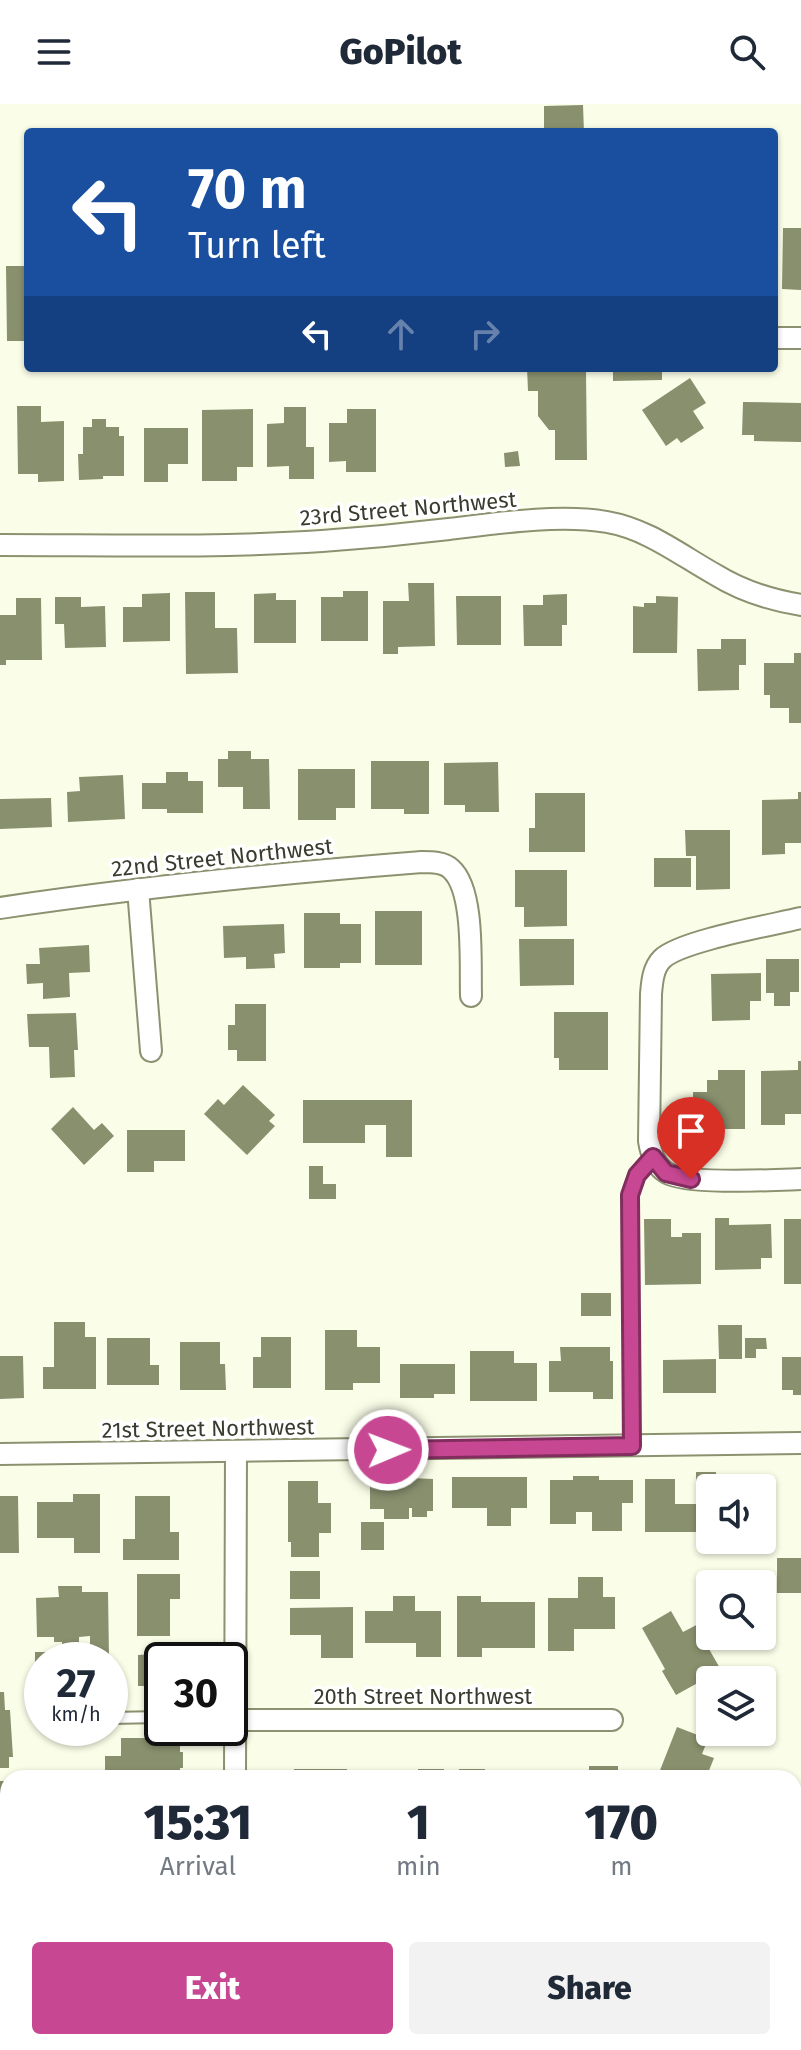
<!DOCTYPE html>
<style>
body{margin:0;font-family:"Fira Sans",sans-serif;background:#f2f2f3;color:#1f2937;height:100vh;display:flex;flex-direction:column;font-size:30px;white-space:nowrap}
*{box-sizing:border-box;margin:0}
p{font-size:26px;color:#747a83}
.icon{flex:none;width:44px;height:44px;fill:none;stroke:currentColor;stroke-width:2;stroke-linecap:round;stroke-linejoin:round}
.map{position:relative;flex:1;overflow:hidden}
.details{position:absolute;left:0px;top:1666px;width:802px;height:280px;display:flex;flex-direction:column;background:#fff;border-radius:24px 24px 0 0;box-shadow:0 2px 6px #0004}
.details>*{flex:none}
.hud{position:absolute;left:24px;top:24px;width:754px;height:244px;border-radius:8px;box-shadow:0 2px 6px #0004;background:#1a4fa0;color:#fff;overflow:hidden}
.buttons{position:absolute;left:696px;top:1370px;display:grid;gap:16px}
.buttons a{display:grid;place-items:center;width:80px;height:80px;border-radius:8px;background:#fff;box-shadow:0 2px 6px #0004;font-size:40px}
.speed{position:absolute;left:24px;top:1538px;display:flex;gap:16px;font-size:40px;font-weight:700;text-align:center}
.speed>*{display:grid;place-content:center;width:104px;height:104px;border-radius:50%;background:#fff;box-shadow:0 2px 6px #0004;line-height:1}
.speed small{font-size:20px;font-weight:400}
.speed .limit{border:4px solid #111;border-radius:12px;background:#fff;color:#111}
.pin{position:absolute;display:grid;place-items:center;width:68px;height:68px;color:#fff;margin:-82px -34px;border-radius:50% 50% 50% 0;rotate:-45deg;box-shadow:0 0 8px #0007}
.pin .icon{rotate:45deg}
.me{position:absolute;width:88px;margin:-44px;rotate:89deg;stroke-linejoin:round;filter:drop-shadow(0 0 6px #0008)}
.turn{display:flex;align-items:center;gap:28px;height:168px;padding:0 32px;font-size:36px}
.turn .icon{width:104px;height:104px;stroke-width:2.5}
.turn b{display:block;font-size:56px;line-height:68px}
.lanes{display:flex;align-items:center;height:76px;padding:0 32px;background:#0003;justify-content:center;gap:40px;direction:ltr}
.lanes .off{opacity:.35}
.eta{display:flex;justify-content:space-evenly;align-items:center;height:136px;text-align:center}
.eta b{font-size:48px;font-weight:800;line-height:56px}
.button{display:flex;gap:16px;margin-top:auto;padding:16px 32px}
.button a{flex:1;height:92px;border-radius:8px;background:#c74792;color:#fff;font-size:32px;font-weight:800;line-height:92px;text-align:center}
.button a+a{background:#f2f2f3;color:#1f2937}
header{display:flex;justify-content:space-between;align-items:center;height:104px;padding:0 32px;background:#fff;font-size:36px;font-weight:800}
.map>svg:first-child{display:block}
.building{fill:#89906e}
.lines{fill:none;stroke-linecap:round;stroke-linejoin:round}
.service-casing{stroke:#8b9270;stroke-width:14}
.minor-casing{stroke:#8b9270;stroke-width:24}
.path{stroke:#abae9c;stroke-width:4;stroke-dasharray:4 4;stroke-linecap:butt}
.service{stroke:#fff;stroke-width:10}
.minor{stroke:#fff;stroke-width:20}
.route-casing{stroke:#812e5f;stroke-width:20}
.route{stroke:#c74792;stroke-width:14}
.labels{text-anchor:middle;stroke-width:7;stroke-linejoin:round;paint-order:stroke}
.street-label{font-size:22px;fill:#383b2d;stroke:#fff}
</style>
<header><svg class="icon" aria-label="menu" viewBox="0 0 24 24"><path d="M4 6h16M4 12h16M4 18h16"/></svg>GoPilot<svg class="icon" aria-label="search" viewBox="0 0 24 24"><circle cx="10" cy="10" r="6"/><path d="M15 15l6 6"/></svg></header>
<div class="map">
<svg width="801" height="1946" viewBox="0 0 801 1946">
<rect width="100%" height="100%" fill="#fafee8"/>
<g class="building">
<path d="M583,1L584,28H544V2Z"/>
<path d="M783,124H801V186L782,185Z"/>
<path d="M6,162H26V237H7Z"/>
<path d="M527,264H546V266H558V264L586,266L587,356H555V326H549L538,312V287H528Z"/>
<path d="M613,264H662V276L613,277Z"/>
<path d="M690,274L706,299L693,307L704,324L681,339L677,334L666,342L642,306Z"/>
<path d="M743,298L801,299V338L754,337V331H742Z"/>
<path d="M17,302H41V318L64,317V377L38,378V370H18Z"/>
<path d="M284,303H306V343H314V375H289V362L267,363V320L284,319Z"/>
<path d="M253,305V363H237V377H202V306Z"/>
<path d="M347,305H376V368H346V357L329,358V319H347Z"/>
<path d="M92,315H106V323H119V332H124V372H103V375L79,376L78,350H83V323H92Z"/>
<path d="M144,324H188V360H168V378H144Z"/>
<path d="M518,347L520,362L505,363L504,349Z"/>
<path d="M408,479H434L435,542L398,543V550H383V497H409Z"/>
<path d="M343,487H368V537H321V493H343Z"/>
<path d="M185,488H215V524H237L238,569L186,570Z"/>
<path d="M170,489V537L123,538V503H142V490Z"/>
<path d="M276,489V496H296V539H254V490Z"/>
<path d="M567,490V521H562V542H524L523,501H543V491Z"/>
<path d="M456,492H501V541H457Z"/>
<path d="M656,492L678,493L677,549H633V502L644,503V499H656Z"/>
<path d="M55,493H81V503L105,502L106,543L65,544L64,520H55Z"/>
<path d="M16,494H41L42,556H6V561H0V511H16Z"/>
<path d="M721,535H746V561H739V586L698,587L697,545H721Z"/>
<path d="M794,549H801V619H789V604H770V591H764V559H794Z"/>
<path d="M228,647H251V655H269L270,705H243V683H218V655H228Z"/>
<path d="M371,657H429V710H404V705H371Z"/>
<path d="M498,658L499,708H465V701H444V659Z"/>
<path d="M298,665H355V704H336V716H298Z"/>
<path d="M166,668H188V677H203V709H167V705H142V679H166Z"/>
<path d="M123,671L125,715L68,718L67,688L80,687L79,673Z"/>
<path d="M798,688H801V739H785V750L762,751V696L798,695Z"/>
<path d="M535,689H585V748H529V724H535Z"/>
<path d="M51,694L52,723L0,725V695Z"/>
<path d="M685,726H730V785L696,786V752H686Z"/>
<rect x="654" y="754" width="37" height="29"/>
<path d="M515,766H567V822L524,823V803H515Z"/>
<rect x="375" y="807" width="47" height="54"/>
<path d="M304,809H340V820H361V859H340V864H304Z"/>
<path d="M284,820L285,849L274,850L275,864L246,865V853L224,854L223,822Z"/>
<path d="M519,835H574V881L520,882Z"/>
<path d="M89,841L90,868L69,869L70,893L43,895V879L27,880L26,860H40L39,844Z"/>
<path d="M766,855H799V888H790V902H774V889H766Z"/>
<path d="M761,869V897H750V916L712,917L711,870Z"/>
<path d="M235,900H266V957H237V946H228V921H235Z"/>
<path d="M554,908H608V966H559V954H554Z"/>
<path d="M76,909L78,946H74L75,973L50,974L49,943H29L27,910Z"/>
<path d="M798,957H801V1010H785V1021H761V967L798,966Z"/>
<path d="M718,966H745V1025H719V1018H693V988H707V976H718Z"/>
<path d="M243,981L275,1011L269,1017L275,1022L247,1051L204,1010L218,995L224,1001Z"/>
<path d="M303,996H412V1053H386V1021H365V1039H303Z"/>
<path d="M73,1003L94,1026L102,1019L114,1032L84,1061L51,1025Z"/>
<path d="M127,1026H185V1057H154V1068H127Z"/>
<path d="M309,1062H323V1080H336V1095H309Z"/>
<path d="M715,1114H729V1121L771,1120L772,1154H761V1165L715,1166Z"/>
<path d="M644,1115H671V1133H682V1129H701V1180L645,1181Z"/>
<rect x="784" y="1115" width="17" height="65"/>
<rect x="581" y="1189" width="30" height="23"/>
<path d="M54,1218H85V1233H96V1285H43V1263H54Z"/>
<path d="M718,1221H742V1255H719Z"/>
<path d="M325,1226H357V1243H380V1279H353V1286H325Z"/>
<path d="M261,1233H291V1284H253V1253H261Z"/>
<path d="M107,1234H150V1261H159V1281H107Z"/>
<path d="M745,1234H766L767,1245H756V1254H745Z"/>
<path d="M180,1238H220V1260H225L226,1286H180Z"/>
<path d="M560,1243H610V1257H613V1295H593V1288H549V1257H561Z"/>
<path d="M470,1247H514V1259H537V1297H470Z"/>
<path d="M0,1252H23L24,1294L0,1295Z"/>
<path d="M782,1253H801V1291H793V1286H782Z"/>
<path d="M716,1255V1289H663V1256Z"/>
<path d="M400,1260H455V1290H434V1294H400Z"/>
<path d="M696,1368H716V1384H710V1389H696Z"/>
<path d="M573,1372H599V1376H633V1399H622V1427H592V1408H576V1420H550V1376H573Z"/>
<path d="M390,1373L433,1375V1407H427V1413H412V1404H409V1415H384V1405H370V1375H390Z"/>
<path d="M452,1373H527V1404H511V1422H487V1404H452Z"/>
<path d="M645,1375H675V1400H710V1428H645Z"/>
<path d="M288,1377H318V1399H331V1429H319V1453H291V1438H288Z"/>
<path d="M73,1390H100V1449H74V1434H37V1398H73Z"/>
<path d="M0,1392H18L19,1449H0Z"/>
<path d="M135,1392H170V1428H179V1456H123V1435H135Z"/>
<rect x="361" y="1418" width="23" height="28"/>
<rect x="777" y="1454" width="24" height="35"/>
<rect x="290" y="1467" width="30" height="28"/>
<path d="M137,1470H180V1495H170V1532H137Z"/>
<path d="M578,1473H603V1493H615V1525H574V1547H548V1494H578Z"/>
<path d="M58,1482H82V1488H108L109,1553H90V1532L79,1533V1540H62V1538H54V1533H37L36,1494L59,1493Z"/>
<path d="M393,1492H415V1507H441V1553H416V1539H365V1507H393Z"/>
<path d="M457,1492H481V1498H535V1544H482V1553H457Z"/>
<path d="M353,1503V1554H321V1531H290V1504Z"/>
<path d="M671,1507L683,1528L704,1517L710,1527V1532H713L718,1540L709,1545L721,1566L676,1591L662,1567L665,1565L642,1524Z"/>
<path d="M35,1548H65L66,1556H42V1577H35Z"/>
<path d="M181,1548V1556H162V1582H138V1551Z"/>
<path d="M0,1588H4L5,1606H10L13,1653H9V1664H0Z"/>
<path d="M677,1623L708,1635L702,1650L714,1654L706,1674H657Z"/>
<path d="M121,1634H180V1648H183V1664H180V1670H176V1674L105,1672V1652H121Z"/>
<rect x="589" y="1662" width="29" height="12"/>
<path d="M294,1665H347V1674H295Z"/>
<path d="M418,1665H444V1674H369V1671L418,1670Z"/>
<rect x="459" y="1665" width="26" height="9"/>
<rect x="0" y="1677" width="8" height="72"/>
<path d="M24,1938H44L58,1946H19Z"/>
<rect x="299" y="1938" width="49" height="8"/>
<path d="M431,1938H444V1946H402V1940H431Z"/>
<rect x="505" y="1938" width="52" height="8"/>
<rect x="659" y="1938" width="41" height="8"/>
</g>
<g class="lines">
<g class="service-casing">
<g id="service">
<path d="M632,1342L630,1091L637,1071L653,1053"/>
<path d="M110,1614L162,1613"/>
<path d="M0,1908H8"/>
</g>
</g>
<g class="minor-casing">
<g id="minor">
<path d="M774,234H801"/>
<path d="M0,441C107,441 215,444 322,437C365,434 407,430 449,425C498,419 559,410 607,418C648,425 680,451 716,471C742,487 771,496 801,501"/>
<path d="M138,785L151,947"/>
<path d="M0,804C140,783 281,769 422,758C431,758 444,758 451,765C475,786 470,860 471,892"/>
<path d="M801,814C772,821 680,837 662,855C653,864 652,878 651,890L649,1037C651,1050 655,1062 667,1069C688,1081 773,1076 801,1075"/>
<path d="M0,1350L801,1339"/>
<path d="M235,1616H612"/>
<path d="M235,1674L236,1348"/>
<path d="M611,1938V1946"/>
</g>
</g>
<path class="path" d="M222,1938V1946"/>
<use href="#service" class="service"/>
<use href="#minor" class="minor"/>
</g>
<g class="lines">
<g class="route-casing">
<path id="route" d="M388,1346L632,1342L630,1091L637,1071L653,1053L666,1069L691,1075"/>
</g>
<use href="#route" class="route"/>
</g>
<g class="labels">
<g class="street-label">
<text transform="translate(408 404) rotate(-5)" y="8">23rd Street Northwest</text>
<text transform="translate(222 753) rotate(-6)" y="8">22nd Street Northwest</text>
<text transform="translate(208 1324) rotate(-1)" y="8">21st Street Northwest</text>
<text x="423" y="1600">20th Street Northwest</text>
</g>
</g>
</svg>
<div class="buttons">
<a><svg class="icon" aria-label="sound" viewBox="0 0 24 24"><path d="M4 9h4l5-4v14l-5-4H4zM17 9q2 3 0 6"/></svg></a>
<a><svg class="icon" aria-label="search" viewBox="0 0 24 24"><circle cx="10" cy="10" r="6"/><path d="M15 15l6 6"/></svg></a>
<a><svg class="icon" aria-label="layers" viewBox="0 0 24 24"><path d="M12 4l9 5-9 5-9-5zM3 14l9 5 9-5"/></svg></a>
</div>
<div class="speed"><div>27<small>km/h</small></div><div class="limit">30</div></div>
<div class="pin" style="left:691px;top:1075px;background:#d93025"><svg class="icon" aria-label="arrive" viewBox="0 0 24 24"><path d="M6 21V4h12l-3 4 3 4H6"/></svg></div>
<svg class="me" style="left:388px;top:1346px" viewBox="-20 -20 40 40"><circle r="17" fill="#c74792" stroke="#fff" stroke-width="3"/><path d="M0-11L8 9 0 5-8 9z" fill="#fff"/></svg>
<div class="hud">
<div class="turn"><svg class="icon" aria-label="left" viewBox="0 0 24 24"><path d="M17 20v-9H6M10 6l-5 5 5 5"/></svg><div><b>70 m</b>Turn left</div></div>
<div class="lanes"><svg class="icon" aria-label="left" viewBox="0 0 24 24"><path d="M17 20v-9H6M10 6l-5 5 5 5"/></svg><svg class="icon off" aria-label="ahead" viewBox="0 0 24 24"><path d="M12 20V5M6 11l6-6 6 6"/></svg><svg class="icon off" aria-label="right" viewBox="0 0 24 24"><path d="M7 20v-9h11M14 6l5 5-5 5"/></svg></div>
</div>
<section class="details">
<div class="eta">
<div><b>15:31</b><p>Arrival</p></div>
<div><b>1</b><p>min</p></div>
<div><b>170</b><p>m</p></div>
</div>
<div class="button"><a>Exit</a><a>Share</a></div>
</section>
</div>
